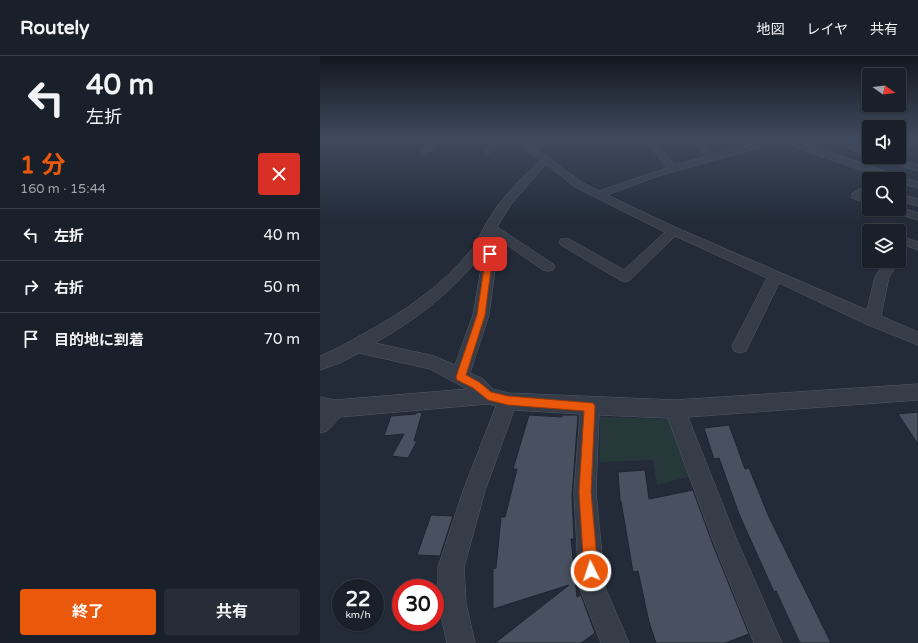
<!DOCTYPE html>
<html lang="ja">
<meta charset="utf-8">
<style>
body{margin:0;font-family:"Varela Round","Noto Sans JP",sans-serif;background:#272d36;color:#f1f3f6;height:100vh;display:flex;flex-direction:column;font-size:15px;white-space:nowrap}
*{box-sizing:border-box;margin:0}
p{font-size:13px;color:#9fa3a8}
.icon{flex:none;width:22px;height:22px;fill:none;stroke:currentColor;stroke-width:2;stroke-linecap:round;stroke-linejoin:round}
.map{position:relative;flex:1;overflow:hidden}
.drawer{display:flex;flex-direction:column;background:#1a202a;width:320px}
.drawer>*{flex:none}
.hud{background:#1a202a;color:#f1f3f6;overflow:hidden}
.needle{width:26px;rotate:105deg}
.controls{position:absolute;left:542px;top:12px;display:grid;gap:8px}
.controls a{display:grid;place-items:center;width:44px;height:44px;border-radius:4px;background:#1a202a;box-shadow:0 1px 3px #0004,0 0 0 1px #383e47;font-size:20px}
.speed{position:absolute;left:12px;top:523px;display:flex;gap:8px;font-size:20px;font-weight:700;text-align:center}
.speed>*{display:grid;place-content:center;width:52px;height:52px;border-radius:50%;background:#1a202a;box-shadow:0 1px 3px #0004,0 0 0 1px #383e47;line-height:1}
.speed small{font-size:10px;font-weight:400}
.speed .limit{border:6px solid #d22;background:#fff;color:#111}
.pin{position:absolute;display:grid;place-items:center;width:34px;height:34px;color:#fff;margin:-17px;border-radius:8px;box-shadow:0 2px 6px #0006}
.me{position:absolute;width:44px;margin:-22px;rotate:356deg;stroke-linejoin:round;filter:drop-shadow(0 0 3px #0008)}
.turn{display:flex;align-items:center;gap:14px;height:84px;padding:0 20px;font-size:18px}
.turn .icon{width:52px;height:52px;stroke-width:2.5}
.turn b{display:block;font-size:28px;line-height:34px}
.round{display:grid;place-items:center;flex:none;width:42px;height:42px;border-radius:4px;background:#272d36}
.overview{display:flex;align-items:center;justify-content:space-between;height:68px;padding:0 20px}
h1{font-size:24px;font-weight:700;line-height:30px;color:#ea580c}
.cta{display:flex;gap:8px;margin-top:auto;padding:8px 20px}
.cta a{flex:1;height:46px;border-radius:4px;background:#ea580c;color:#fff;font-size:16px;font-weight:700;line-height:46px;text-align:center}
.cta a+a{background:#272d36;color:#f1f3f6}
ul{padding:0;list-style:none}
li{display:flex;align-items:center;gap:12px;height:52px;padding:0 20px;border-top:1px solid #383e47}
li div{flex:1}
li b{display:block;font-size:15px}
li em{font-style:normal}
header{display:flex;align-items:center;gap:24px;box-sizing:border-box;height:56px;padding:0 20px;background:#1a202a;border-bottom:1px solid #383e47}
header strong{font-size:19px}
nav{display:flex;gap:22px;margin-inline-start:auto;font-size:14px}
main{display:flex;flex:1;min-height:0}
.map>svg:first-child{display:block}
.green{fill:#26383a}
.building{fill:#495161;stroke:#1e242f}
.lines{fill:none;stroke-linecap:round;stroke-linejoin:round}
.minor-casing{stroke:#545a66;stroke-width:1}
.minor{fill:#363d49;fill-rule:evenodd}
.route{fill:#ea580c;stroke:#983908}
</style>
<header>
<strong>Routely</strong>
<nav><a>地図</a><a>レイヤ</a><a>共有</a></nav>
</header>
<main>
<section class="drawer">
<div class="hud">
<div class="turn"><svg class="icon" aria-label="left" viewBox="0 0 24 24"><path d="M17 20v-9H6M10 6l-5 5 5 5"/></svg><div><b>40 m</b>左折</div></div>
</div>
<div class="overview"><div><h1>1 分</h1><p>160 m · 15:44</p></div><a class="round" style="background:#d93025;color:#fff"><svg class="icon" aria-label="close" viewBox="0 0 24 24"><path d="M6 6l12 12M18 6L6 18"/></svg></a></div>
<ul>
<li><svg class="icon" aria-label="left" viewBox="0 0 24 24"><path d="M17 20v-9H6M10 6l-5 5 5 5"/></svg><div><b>左折</b></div><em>40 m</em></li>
<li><svg class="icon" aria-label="right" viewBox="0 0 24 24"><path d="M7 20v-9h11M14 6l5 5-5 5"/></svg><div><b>右折</b></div><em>50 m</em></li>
<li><svg class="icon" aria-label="arrive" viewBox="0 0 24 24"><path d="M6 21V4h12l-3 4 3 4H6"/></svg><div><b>目的地に到着</b></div><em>70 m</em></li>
</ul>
<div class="cta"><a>終了</a><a>共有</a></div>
</section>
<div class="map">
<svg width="598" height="587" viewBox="0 0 598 587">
<rect width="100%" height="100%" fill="#232b38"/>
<path class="green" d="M280,361L352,363L371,420L337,429L333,404L280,406Z"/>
<g class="building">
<path d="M97,356L102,357L94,385H97L88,402L72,400L84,378L64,380L71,360L96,358Z"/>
<path d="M598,356V388L578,358Z"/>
<path d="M209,359L242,361V359H258L252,440L254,483H251L257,541L261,539L275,577L261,587H175L249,529L173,553V513L176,512L181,461H185L197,413H193Z"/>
<path d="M409,369L425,413L429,412L449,461L511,587H480L456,535L454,536L419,458L399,402L394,403L384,372Z"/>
<path d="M325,414L329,443L373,434L393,489L429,578L405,587H336L329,566L318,515L313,516L301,445H300L298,416Z"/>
<path d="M111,459L133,460L120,500L97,499Z"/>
</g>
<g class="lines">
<g class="minor-casing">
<g id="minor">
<path d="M114,83H123L107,98H101L100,96L101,94Z"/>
<path d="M191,83H204L211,89L227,83H241L216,93L263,127L279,135L347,112L324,83H333L355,109L387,100L370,83H379L395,98L435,87L431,83H441L446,88L445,90L338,120L287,139L357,172L547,254L555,221L565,205H579L569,221L561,260L598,276V289L546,268L459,227L426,295L420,297L414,295L412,290L447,222L355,180L310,224L305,226L300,224L241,189L239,186L241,183H249L304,214L345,176L255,131L226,108L192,147L177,171L233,208L235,211L233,214L228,215L223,214L173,179L166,191L175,195L177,198L169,259L150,317L163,323L173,333L188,337L355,344L598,328V344L368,361L416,482L462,587H434L394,488L348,362L279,359L276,436L285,531L309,587H281L259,531L254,436L260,358L194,354L165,435L144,511L146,547L155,587H127L118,547V511L143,435L176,350L168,348L20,361L7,375L0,377V341L15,344L147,333L110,313L39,297L20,307L0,314V300C15,294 29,286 43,278C84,256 123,229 152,193C160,182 164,169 172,158C185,138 203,121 220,104L198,87L178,92L167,98L163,95L172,88ZM161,199L163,200L153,259L135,309L114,300L55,287C95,264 133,236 161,199Z"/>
<path d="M461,83H473L581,121L598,126V132L579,127V123H567L477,92Z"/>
<path d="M504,83H517L549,94V100Z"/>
<path d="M556,101H571L598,109V115L558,103Z"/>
<path d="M549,128V136L544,139L549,141V148L532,142L531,140L532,138Z"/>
<path d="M579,138L598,143V150L579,145Z"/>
<path d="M579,151L598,157V164L569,155L567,153H579Z"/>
<path d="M584,181L598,186V194L587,190L584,197L579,198V183Z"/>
</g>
</g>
<use href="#minor" class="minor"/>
</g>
<linearGradient id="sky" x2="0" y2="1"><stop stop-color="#13181f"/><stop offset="0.5" stop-color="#3f4a5e"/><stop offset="1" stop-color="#3f4a5e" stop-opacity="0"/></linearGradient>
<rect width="598" height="166" fill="url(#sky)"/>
<path class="route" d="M170,196L173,198L165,259L146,319L159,326L171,336L188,340L273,347L275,350L271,436L278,515L276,520L271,522L266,520L264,515L259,436L264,355L188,349L168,344L153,332L137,324L136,321L157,259L166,198Z"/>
</svg>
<div class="controls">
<a><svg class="needle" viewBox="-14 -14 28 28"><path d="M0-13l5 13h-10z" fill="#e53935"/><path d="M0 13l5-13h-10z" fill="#9fa3a8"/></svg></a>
<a><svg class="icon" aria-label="sound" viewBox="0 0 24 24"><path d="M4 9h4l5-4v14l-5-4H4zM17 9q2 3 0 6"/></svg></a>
<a><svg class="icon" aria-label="search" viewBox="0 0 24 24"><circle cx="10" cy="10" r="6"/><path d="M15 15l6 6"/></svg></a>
<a><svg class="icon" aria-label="layers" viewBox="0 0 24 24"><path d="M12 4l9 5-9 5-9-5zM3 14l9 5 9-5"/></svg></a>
</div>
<div class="speed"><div>22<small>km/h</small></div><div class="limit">30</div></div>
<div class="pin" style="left:170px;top:198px;background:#d93025"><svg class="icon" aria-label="arrive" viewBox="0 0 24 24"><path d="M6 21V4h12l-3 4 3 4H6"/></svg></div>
<svg class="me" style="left:271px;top:515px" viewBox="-20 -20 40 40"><circle r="17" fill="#ea580c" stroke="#fff" stroke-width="3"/><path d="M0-11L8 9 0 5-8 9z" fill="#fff"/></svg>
</div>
</main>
